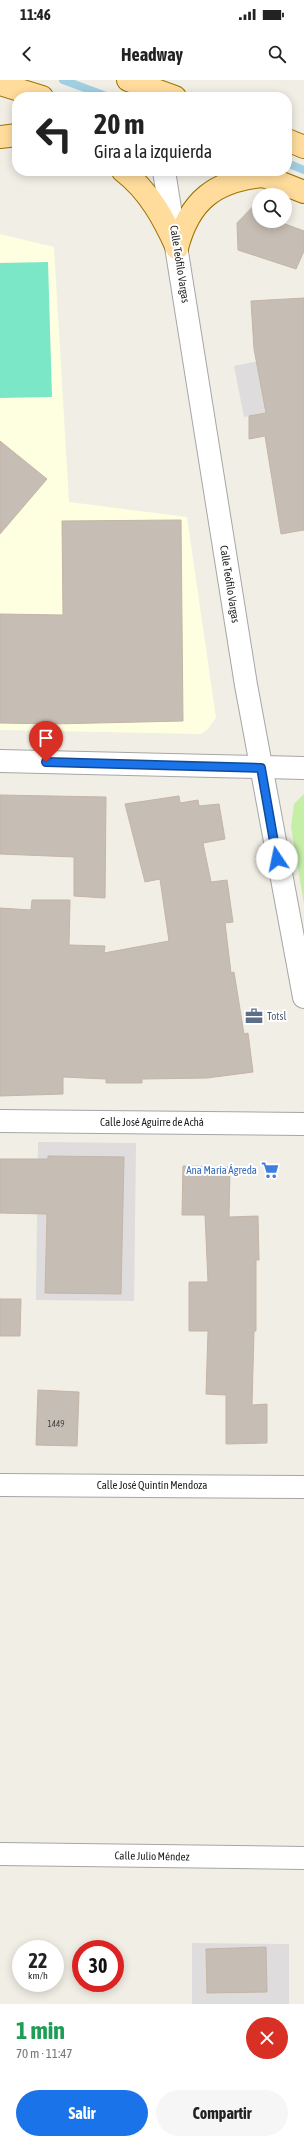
<!DOCTYPE html>
<html lang="es">
<meta charset="utf-8">
<style>
body{margin:0;font-family:"Asap Condensed",sans-serif;background:#f6f6f6;color:#222;height:100vh;display:flex;flex-direction:column;font-size:15px;white-space:nowrap}
*{box-sizing:border-box;margin:0}
p{font-size:13px;color:#767676}
.icon{flex:none;width:22px;height:22px;fill:none;stroke:currentColor;stroke-width:2;stroke-linecap:round;stroke-linejoin:round}
.map{position:relative;height:1924px;overflow:hidden}
.panel{display:flex;flex-direction:column;background:#fff;flex:1}
.panel>*{flex:none}
.banner{position:absolute;left:12px;top:12px;width:280px;height:84px;border-radius:16px;box-shadow:0 2px 10px #0003;background:#fff;color:#222;overflow:hidden}
.tools{position:absolute;left:252px;top:108px;display:grid;gap:8px}
.tools a{display:grid;place-items:center;width:40px;height:40px;border-radius:50%;background:#fff;box-shadow:0 2px 10px #0003;font-size:20px}
.speed{position:absolute;left:12px;top:1860px;display:flex;gap:8px;font-size:20px;font-weight:700;text-align:center}
.speed>*{display:grid;place-content:center;width:52px;height:52px;border-radius:50%;background:#fff;box-shadow:0 2px 10px #0003;line-height:1}
.speed small{font-size:10px;font-weight:400}
.speed .limit{border:6px solid #d22;background:#fff;color:#111}
.pin{position:absolute;display:grid;place-items:center;width:34px;height:34px;color:#fff;margin:-41px -17px;border-radius:50% 50% 50% 0;rotate:-45deg;box-shadow:0 0 4px #0007}
.pin .icon{rotate:45deg}
.me{position:absolute;width:44px;margin:-22px;rotate:349deg;stroke-linejoin:round;filter:drop-shadow(0 0 3px #0008)}
.turn{display:flex;align-items:center;gap:14px;height:84px;padding:0 16px;font-size:18px}
.turn .icon{width:52px;height:52px;stroke-width:2.5}
.turn b{display:block;font-size:28px;line-height:34px}
.round{display:grid;place-items:center;flex:none;width:42px;height:42px;border-radius:21px;background:#f6f6f6}
.headline{display:flex;align-items:center;justify-content:space-between;height:68px;padding:0 16px}
h1{font-size:24px;font-weight:700;line-height:30px;color:#1e9e55}
.button{display:flex;gap:8px;margin-top:auto;padding:8px 16px}
.button a{flex:1;height:46px;border-radius:24px;background:#1a73e8;color:#fff;font-size:16px;font-weight:700;line-height:46px;text-align:center}
.button a+a{background:#f6f6f6;color:#222}
.status{display:flex;justify-content:space-between;align-items:center;height:28px;padding:0 20px;background:#fff;direction:ltr}
.status svg{height:11px;fill:currentColor}
header{display:flex;justify-content:space-between;align-items:center;height:52px;padding:0 16px;background:#fff;font-size:18px;font-weight:700}
.map>svg:first-child{display:block}
.residential{fill:#dedcdc}
.education{fill:#fdffe0}
.grass{fill:#c5efa7}
.pitch{fill:#7ce7c6}
.lines{fill:none;stroke-linecap:round;stroke-linejoin:round}
.stream{stroke:#a1cfe2;stroke-width:8}
.building{fill:#c6bdb4;stroke:#c4b5a6}
.minor-casing{stroke:#a6a6a6;stroke-width:24}
.major-casing{stroke:#9b7300;stroke-width:24}
.minor{stroke:#fff;stroke-width:22}
.major{stroke:#ffdc9c;stroke-width:22}
.route-casing{stroke:#114b97;stroke-width:10}
.route{stroke:#1a73e8;stroke-width:7}
.labels{text-anchor:middle;stroke-width:4;stroke-linejoin:round;paint-order:stroke}
.number-label{font-size:9px;fill:#494644}
.street-label{font-size:11px;fill:#1f1f1f;stroke:#fff}
.service-label{font-size:11px;fill:#4e5e75;stroke:#fff;text-anchor:start}
.shop-label{font-size:11px;fill:#366cbe;stroke:#fff;text-anchor:end}
</style>
<div class="status"><b>11:46</b><svg viewBox="0 0 49 12"><path d="M0 12V9h3v3zM5 12V6h3v6zM10 12V3h3v9zM15 12V0h3v12zM26 1h20v11H26zM47 4h2v5h-2z"/></svg></div>
<header><svg class="icon" aria-label="back" viewBox="0 0 24 24"><path d="M15 5l-7 7 7 7"/></svg>Headway<svg class="icon" aria-label="search" viewBox="0 0 24 24"><circle cx="10" cy="10" r="6"/><path d="M15 15l6 6"/></svg></header>
<div class="map">
<svg width="304" height="1924" viewBox="0 0 304 1924">
<rect width="100%" height="100%" fill="#f1eee5"/>
<g class="residential">
<path d="M304,272V325L244,337L234,286Z"/>
<path d="M38,1062L136,1063L134,1221L36,1220Z"/>
<path d="M192,1863L289,1864V1924H192Z"/>
</g>
<path class="education" d="M0,154L54,167L69,422L187,437L216,638L208,649L201,654L0,650Z"/>
<path class="grass" d="M304,714V824L291,747L294,724Z"/>
<path class="pitch" d="M48,182L52,317L0,318V183Z"/>
<g class="lines">
<g class="stream">
<path d="M63,0L109,17"/>
<path d="M287,83L304,90"/>
</g>
</g>
<g class="building">
<path d="M259,120V141H277L304,151V171L296,189L238,170L237,143Z"/>
<path d="M304,218V450L281,454L265,356L249,359V336L266,333L254,269L251,221Z"/>
<path d="M0,361L47,399L0,454Z"/>
<path d="M181,440L183,641L53,644L0,643V534L63,535L62,441Z"/>
<path d="M0,715L106,717L105,818L74,816V777L0,774Z"/>
<path d="M179,716L180,723L198,720L199,726L219,724L225,759L203,763L211,802L227,800L233,842L225,843L231,893L234,892L244,954L248,953L253,992L207,998L142,999V1003H106V999L63,997V1014L0,1016V828L31,830L32,820H70L69,865L105,866L104,873L169,861L160,799L145,802L125,724Z"/>
<path d="M48,1076L124,1077L121,1214L45,1213L47,1134L0,1133V1079H48Z"/>
<path d="M183,1086L230,1087L229,1137L258,1136L259,1180H256V1251H254L252,1325L267,1324V1363L226,1364V1315L206,1314L208,1251H189V1202H208L205,1135H182Z"/>
<path d="M0,1219H21L20,1256H0Z"/>
<path d="M38,1310L79,1312L77,1366L36,1365Z"/>
<path d="M266,1867L267,1912L207,1913L206,1869Z"/>
</g>
<g class="lines">
<g class="minor-casing">
<g id="minor">
<path d="M164,91L246,605L304,917"/>
<path d="M0,681L304,688"/>
<path d="M0,1041L304,1044"/>
<path d="M0,1405L304,1407"/>
<path d="M0,1774L304,1778"/>
</g>
</g>
<g class="major-casing">
<g id="major">
<path d="M128,0L175,17"/>
<path d="M0,4L42,17"/>
<path d="M0,57L17,55"/>
<path d="M287,60L304,67"/>
<path d="M123,91C149,111 164,139 177,168"/>
<path d="M251,91L304,112"/>
<path d="M177,168C189,121 215,100 264,96"/>
</g>
</g>
<use href="#minor" class="minor"/>
<use href="#major" class="major"/>
</g>
<g class="lines">
<g class="route-casing">
<path id="route" d="M46,682L261,688L277,779"/>
</g>
<use href="#route" class="route"/>
</g>
<defs>
<g id="office-bare" transform="scale(1.38)"><path d="M-6-3h4V-5.5h4V-3h4V5H-6ZM-1-4.5V-3h2v-1.5ZM-6 0V1H6V0Z" fill="#5c6f8a" stroke="#fff" stroke-width="2.5" paint-order="stroke"/></g>
<g id="supermarket-bare" transform="scale(1.38)"><path d="M-6-5.5h2.5l.6 2H6L4.5 2H-2.5L-4.4-4H-6ZM-1.5 3.2a1.3 1.3 0 1 0 .1 0ZM3 3.2a1.3 1.3 0 1 0 .1 0Z" fill="#3f7fe0" stroke="#fff" stroke-width="2.5" paint-order="stroke"/></g>
</defs>
<g fill-rule="evenodd">
<use href="#office-bare" x="254" y="936"/>
<use href="#supermarket-bare" x="270" y="1090"/>
</g>
<g class="labels">
<g class="number-label">
<text x="56" y="1347">1449</text>
</g>
<g class="street-label">
<text transform="translate(180 184) rotate(81)" y="4">Calle Teófilo Vargas</text>
<text transform="translate(230 504) rotate(81)" y="4">Calle Teófilo Vargas</text>
<text x="152" y="1046">Calle José Aguirre de Achá</text>
<text x="152" y="1409">Calle José Quintín Mendoza</text>
<text transform="translate(152 1776) rotate(1)" y="4">Calle Julio Méndez</text>
</g>
<g class="service-label">
<text x="267" y="940">Totsl</text>
</g>
<g class="shop-label">
<text x="257" y="1094">Ana María Ágreda</text>
</g>
</g>
</svg>
<div class="tools">
<a><svg class="icon" aria-label="search" viewBox="0 0 24 24"><circle cx="10" cy="10" r="6"/><path d="M15 15l6 6"/></svg></a>
</div>
<div class="speed"><div>22<small>km/h</small></div><div class="limit">30</div></div>
<div class="pin" style="left:46px;top:682px;background:#d93025"><svg class="icon" aria-label="arrive" viewBox="0 0 24 24"><path d="M6 21V4h12l-3 4 3 4H6"/></svg></div>
<svg class="me" style="left:277px;top:779px" viewBox="-20 -20 40 40"><circle r="19" fill="#fff"/><path d="M0-13L10 11 0 6-10 11z" fill="#1a73e8"/></svg>
<div class="banner">
<div class="turn"><svg class="icon" aria-label="left" viewBox="0 0 24 24"><path d="M17 20v-9H6M10 6l-5 5 5 5"/></svg><div><b>20 m</b>Gira a la izquierda</div></div>
</div>
</div>
<section class="panel">
<div class="headline"><div><h1>1 min</h1><p>70 m · 11:47</p></div><a class="round" style="background:#d93025;color:#fff"><svg class="icon" aria-label="close" viewBox="0 0 24 24"><path d="M6 6l12 12M18 6L6 18"/></svg></a></div>
<div class="button"><a>Salir</a><a>Compartir</a></div>
</section>
